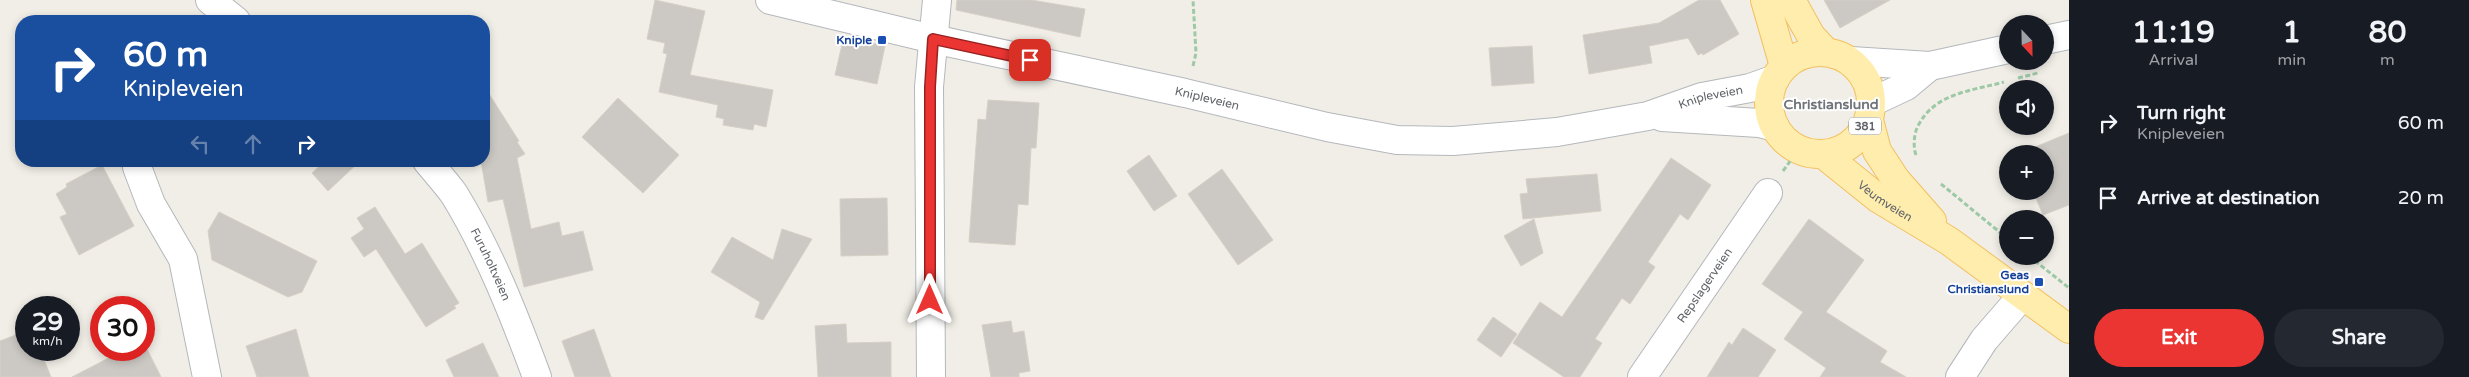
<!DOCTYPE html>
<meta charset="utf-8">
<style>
body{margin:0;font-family:"Varela Round",sans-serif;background:#242831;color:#f1f3f6;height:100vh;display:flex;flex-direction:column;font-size:19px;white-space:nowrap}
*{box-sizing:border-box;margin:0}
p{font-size:16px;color:#9ea1a6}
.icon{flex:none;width:28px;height:28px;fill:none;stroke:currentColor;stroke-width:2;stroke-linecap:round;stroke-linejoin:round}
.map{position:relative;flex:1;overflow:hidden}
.details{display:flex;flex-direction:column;background:#171b24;width:400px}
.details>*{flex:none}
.hud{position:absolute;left:15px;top:15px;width:475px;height:152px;border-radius:20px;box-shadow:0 2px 8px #0003;background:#1a4fa0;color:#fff;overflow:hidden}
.needle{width:32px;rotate:158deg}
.controls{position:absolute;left:1999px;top:15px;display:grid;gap:10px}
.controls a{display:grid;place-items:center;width:55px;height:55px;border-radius:50%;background:#171b24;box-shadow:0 2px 8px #0003;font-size:25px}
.speed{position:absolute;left:15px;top:296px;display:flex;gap:10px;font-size:25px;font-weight:700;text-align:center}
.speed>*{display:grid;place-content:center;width:65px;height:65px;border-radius:50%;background:#171b24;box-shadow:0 2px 8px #0003;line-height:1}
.speed small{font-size:12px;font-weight:400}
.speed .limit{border:8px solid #d22;background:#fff;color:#111}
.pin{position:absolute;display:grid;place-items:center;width:42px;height:42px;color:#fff;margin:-21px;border-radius:10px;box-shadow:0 2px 8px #0006}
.me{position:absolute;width:55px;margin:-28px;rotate:0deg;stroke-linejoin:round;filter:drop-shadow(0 0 4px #0008)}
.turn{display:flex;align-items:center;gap:18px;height:105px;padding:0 25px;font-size:22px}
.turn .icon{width:65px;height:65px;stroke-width:2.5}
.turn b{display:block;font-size:35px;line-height:42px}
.lanes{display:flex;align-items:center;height:48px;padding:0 25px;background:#0003;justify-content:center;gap:25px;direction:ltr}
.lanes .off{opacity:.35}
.eta{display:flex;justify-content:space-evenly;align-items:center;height:85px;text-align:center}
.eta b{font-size:30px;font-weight:800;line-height:35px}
.primary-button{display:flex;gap:10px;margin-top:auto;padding:10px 25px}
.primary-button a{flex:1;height:58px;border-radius:30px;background:#eb3533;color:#fff;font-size:20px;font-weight:800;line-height:58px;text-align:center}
.primary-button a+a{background:#242831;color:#f1f3f6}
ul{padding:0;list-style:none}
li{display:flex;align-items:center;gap:15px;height:75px;padding:0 25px}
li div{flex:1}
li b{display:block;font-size:19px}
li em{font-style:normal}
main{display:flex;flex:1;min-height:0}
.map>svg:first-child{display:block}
.building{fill:#ccc9c4;stroke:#d6d0c5}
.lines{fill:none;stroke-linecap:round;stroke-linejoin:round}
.minor-casing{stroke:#b4b8bc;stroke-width:30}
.major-casing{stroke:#f3c05e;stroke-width:30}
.path{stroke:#9dc9a7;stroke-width:3;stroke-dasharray:5 2.5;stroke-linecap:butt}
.minor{stroke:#fff;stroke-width:28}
.major{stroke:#ffedae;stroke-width:28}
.route-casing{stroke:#992221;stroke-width:12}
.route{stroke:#eb3533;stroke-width:9}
.transit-dot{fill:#1a4fb4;stroke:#fff;stroke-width:2}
.labels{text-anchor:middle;stroke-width:4;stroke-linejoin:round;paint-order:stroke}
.shield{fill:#fff;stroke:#8f9295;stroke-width:1}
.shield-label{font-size:11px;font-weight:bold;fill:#5f6368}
.transit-label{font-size:12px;font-weight:bold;fill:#164399;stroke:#fff;text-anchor:end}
.street-label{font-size:12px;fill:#5f6368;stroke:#fff}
.neighbourhood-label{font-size:14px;font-weight:bold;fill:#70757a;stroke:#fff}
</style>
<main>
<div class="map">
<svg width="2069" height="377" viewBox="0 0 2069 377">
<rect width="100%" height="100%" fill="#f1eee7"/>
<g class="building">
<path d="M655,0L705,11L690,75L773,90L766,127L754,124L753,130L723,125L724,119L716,117L718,105L659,92L667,54L663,53L665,43L647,39Z"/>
<path d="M957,0H1031L1085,9L1080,37L956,10Z"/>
<path d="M1699,0H1720L1739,34L1703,55L1702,53L1698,55L1688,38L1649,46L1652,63L1589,74L1583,35L1659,23Z"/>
<path d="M1824,0H1890L1840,28Z"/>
<path d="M844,36L885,46L877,84L835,75Z"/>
<path d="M1532,46L1534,83L1492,86L1489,48Z"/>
<path d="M484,86L519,141L517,142L525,154L517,158L531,229L559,222L562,236L583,231L593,270L524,287L503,199L488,202L481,161H484Z"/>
<path d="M618,98L679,155L643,193L582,137Z"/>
<path d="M988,100L1039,103L1036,148H1031L1028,205L1018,204L1015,245L969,242L978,119L986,120Z"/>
<path d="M2069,133V205L2043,215L2033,191H2045V154H2018Z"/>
<path d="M1149,155L1177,196L1154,211L1127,171Z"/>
<path d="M1671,158L1711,185L1688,220L1680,214L1648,262L1655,267L1630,304L1622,298L1595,339L1602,343L1580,377H1564L1513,343L1540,302L1562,317Z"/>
<path d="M325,161H360L328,191L312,173Z"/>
<path d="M102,165L134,226L79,255L60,217L67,214L56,194L67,187L66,184Z"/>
<path d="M1222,169L1273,240L1238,265L1188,194Z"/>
<path d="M1597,174L1601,211L1523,219L1520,194L1528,193L1526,179Z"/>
<path d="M887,198L888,255L841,256L840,199Z"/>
<path d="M375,207L405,254L422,243L459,303L454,306L456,308L426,327L376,249L364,257L351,238L364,229L357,218Z"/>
<path d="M219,212L317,261L302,292L288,297L212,260L208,231Z"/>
<path d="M1534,219L1543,253L1521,266L1504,236Z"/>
<path d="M1809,219L1864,260L1826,312L1887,351L1880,362L1906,377H1820L1826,368L1784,339L1803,312L1762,284Z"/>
<path d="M782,229L812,239L763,320L755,317L760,302L711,272L732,237L773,260Z"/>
<path d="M1493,317L1517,334L1501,357L1477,340Z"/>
<path d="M1011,321L1013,333L1024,331L1030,371L1019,373V377H991L982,325Z"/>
<path d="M846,324L847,343L891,342V377H818L815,326Z"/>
<path d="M1743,328L1776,350L1758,377H1707L1729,342L1732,345Z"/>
<path d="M296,329L309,377H257L246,346Z"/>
<path d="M594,329L611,377H575L562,341Z"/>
<path d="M26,331V350H40L51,377H0V341Z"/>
<path d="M144,343L161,377H72L124,350H144Z"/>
<path d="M483,343L499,377H454L446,360Z"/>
</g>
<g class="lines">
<g class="minor-casing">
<g id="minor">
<path d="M210,0L236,21"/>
<path id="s1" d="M770,0L933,39L1185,93L1327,127L1397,140L1453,141L1557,132L1648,116L1702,97L1750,88L1775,79"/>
<path d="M2045,40L2069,35"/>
<path d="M1851,61L1930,66L2008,49"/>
<path d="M1872,102L1906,86L1930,66"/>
<path d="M1662,117L1759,123L1775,127"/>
<path d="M138,161L137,167L151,204L183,259L207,377"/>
<path id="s2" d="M427,161C436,172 446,183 454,194C489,251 514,315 537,377"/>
<path d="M931,377L929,87L937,0"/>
<path id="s3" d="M1642,377L1768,193"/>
<path d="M1960,377L1984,340L2022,296"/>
</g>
</g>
<g class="major-casing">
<g id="major">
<path d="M1765,0L1784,66"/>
<path d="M1791,0L1811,36L1826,52"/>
<circle cx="1820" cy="103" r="51"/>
<path d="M1869,120L1877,151L1896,180L1932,221"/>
<path id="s4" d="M1823,154L1879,199L1949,241L2069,329"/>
</g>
</g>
<g class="path">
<path d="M1193,66L1196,53L1193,0"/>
<path d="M2018,78L2038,73"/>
<path d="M1916,155C1913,147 1914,135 1917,128C1933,93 1971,91 2004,82"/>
<path d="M1783,171L1794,156"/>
<path d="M1941,184L2008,239"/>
<path d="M2029,256L2069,288"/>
</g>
<use href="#minor" class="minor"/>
<use href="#major" class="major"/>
</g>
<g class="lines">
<g class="route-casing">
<path id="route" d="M930,300V87L933,39L1030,60"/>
</g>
<use href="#route" class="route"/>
</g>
<g class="transit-dot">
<rect x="877" y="35" width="10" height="10" rx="2.5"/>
<rect x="2034" y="277" width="10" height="10" rx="2.5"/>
</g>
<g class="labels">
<rect class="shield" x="1849" y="117.5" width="32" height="17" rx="4"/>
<g class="shield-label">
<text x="1865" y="130">381</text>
</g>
<g class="transit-label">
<text x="872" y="44">Kniple</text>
<text x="2029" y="279">Geas<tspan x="2029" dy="14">Christianslund</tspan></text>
</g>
<g class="street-label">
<text dy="4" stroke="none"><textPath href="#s1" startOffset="448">Knipleveien</textPath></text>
<text dy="4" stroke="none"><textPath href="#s1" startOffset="961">Knipleveien</textPath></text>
<text dy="4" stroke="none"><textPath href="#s4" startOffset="78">Veumveien</textPath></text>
<text dy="4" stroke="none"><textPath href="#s2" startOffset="122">Furuholtveien</textPath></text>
<text dy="4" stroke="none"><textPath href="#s3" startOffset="111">Repslagerveien</textPath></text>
</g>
<g class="neighbourhood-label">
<text x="1831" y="109">Christianslund</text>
</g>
</g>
</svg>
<div class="controls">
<a><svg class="needle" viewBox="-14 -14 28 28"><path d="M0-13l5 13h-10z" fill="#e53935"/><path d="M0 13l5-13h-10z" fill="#9ea1a6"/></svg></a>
<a><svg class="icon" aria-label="sound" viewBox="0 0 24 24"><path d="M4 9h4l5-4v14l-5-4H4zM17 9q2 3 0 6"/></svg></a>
<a>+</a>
<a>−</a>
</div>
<div class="speed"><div>29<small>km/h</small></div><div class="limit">30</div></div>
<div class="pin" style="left:1030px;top:60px;background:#d93025"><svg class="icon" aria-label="arrive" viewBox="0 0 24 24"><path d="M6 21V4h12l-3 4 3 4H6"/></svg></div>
<svg class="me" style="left:930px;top:300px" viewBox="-20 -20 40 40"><path d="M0-17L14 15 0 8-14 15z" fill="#eb3533" stroke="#fff" stroke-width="4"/></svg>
<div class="hud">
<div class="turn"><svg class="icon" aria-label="right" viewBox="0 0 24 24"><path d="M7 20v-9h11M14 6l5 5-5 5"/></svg><div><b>60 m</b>Knipleveien</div></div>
<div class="lanes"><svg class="icon off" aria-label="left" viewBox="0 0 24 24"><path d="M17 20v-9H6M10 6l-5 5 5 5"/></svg><svg class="icon off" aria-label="ahead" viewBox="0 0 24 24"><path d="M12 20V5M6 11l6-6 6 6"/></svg><svg class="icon" aria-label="right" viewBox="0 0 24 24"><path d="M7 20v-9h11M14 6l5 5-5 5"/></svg></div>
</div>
</div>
<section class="details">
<div class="eta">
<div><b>11:19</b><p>Arrival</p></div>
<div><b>1</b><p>min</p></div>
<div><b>80</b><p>m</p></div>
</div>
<ul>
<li><svg class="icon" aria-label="right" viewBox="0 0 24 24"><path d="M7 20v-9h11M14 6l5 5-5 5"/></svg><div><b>Turn right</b><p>Knipleveien</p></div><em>60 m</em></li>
<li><svg class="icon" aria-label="arrive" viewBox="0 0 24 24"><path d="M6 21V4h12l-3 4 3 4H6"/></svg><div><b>Arrive at destination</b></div><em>20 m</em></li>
</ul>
<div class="primary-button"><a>Exit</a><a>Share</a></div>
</section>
</main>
